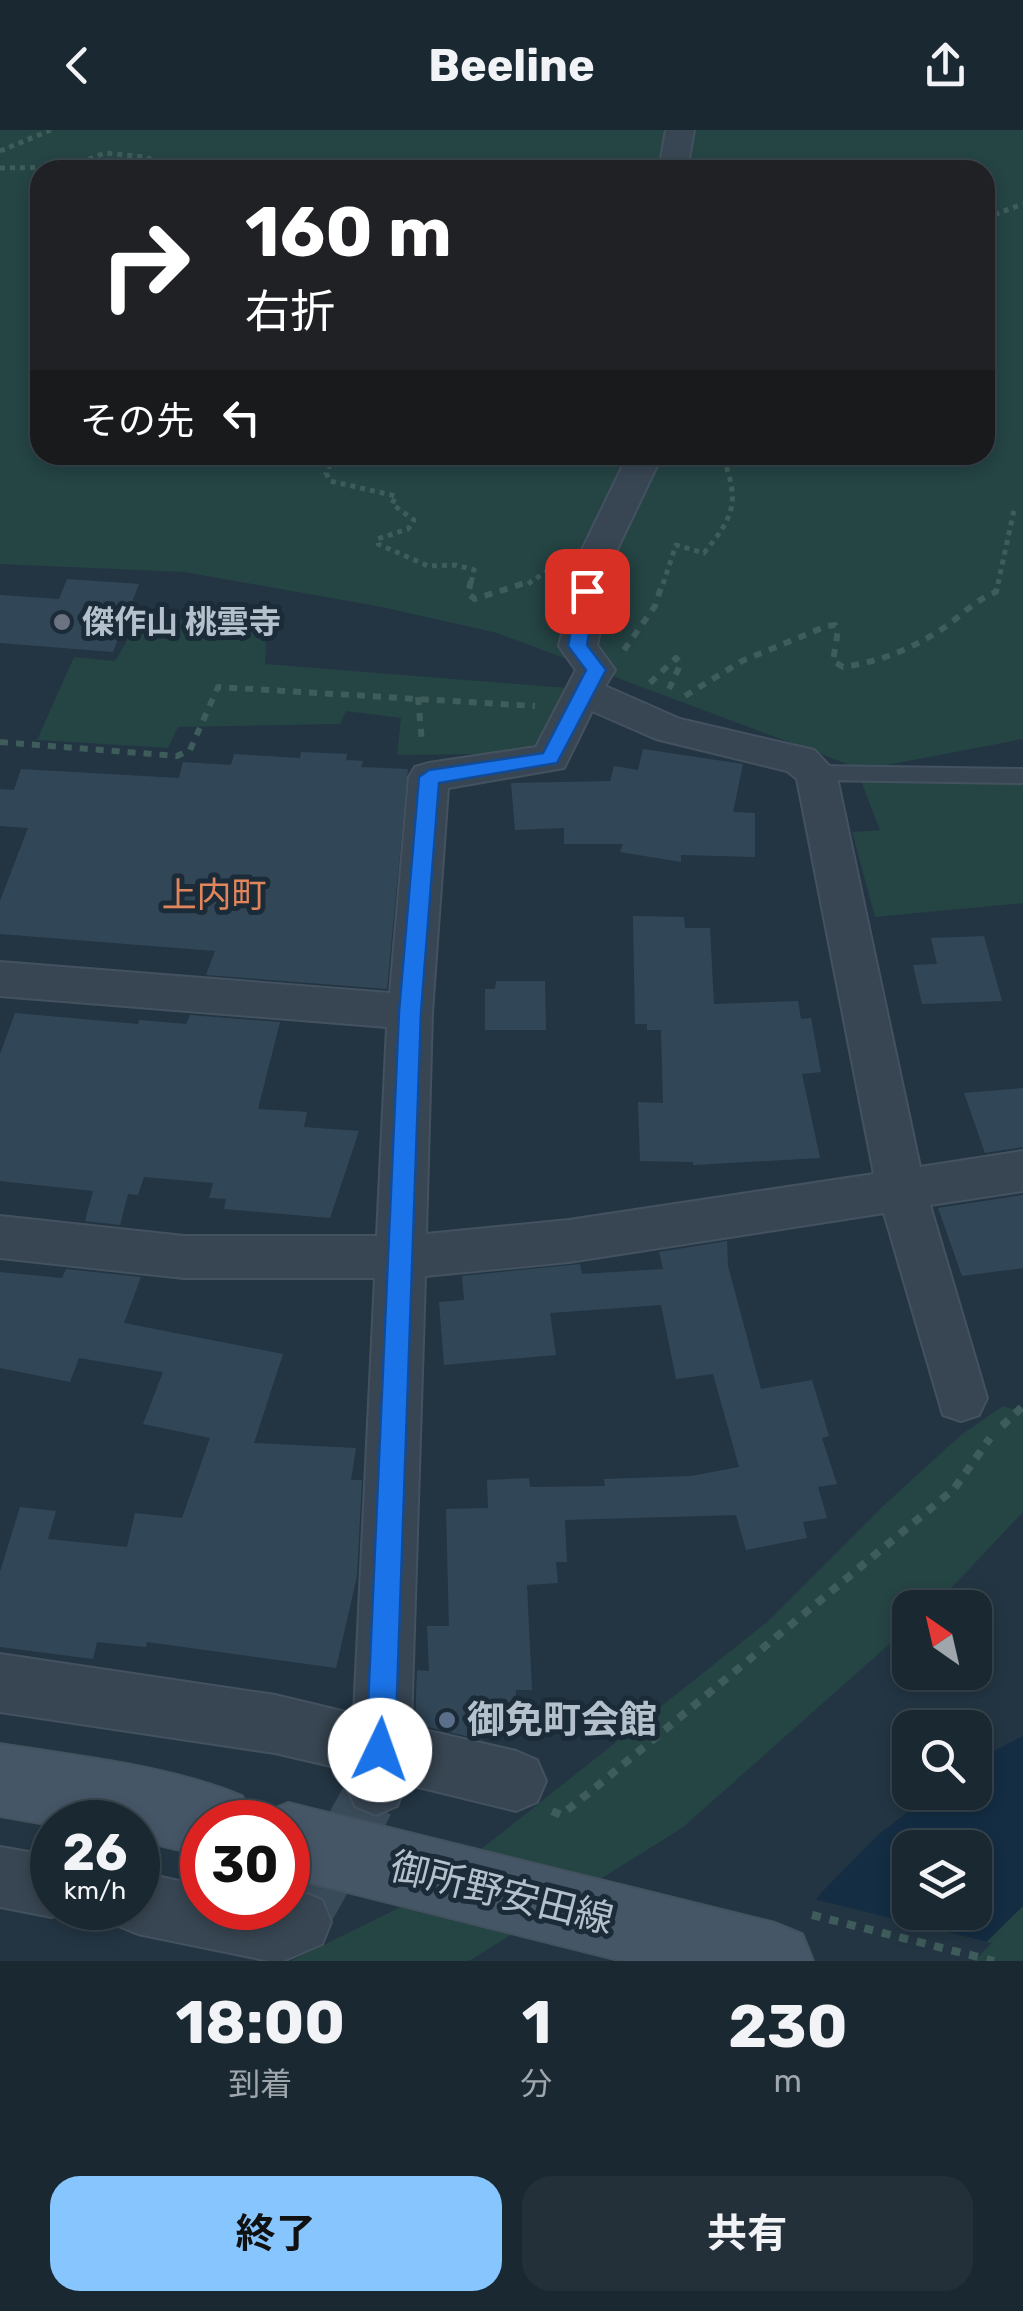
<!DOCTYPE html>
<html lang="ja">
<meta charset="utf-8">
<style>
body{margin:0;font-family:Rubik,"Noto Sans JP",sans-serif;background:#23303a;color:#f1f3f6;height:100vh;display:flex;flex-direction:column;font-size:38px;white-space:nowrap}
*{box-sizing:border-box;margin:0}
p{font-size:32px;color:#9fa6ac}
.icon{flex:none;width:55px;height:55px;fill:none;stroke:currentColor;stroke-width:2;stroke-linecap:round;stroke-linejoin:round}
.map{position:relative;height:1831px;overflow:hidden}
.panel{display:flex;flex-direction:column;background:#1a2832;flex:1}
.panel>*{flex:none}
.guide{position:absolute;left:30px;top:30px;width:965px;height:305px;border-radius:30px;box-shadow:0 5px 15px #0003,0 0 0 2px #38444d;background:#202124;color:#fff;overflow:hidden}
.needle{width:65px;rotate:326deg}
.buttons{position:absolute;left:892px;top:1460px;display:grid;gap:20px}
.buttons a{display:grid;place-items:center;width:100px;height:100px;border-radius:20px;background:#1a2832;box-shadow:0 5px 15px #0003,0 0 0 2px #38444d;font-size:50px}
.speed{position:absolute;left:30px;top:1670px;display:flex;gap:20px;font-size:50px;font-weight:700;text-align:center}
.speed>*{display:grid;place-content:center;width:130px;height:130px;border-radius:50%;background:#1a2832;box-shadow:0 5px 15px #0003,0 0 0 2px #38444d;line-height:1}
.speed small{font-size:25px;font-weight:400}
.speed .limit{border:15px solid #d22;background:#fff;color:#111}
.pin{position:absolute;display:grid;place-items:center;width:85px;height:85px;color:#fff;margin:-42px;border-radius:20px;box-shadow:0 5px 15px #0006}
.me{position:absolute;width:110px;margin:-55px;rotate:3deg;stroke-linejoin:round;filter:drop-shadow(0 0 8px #0008)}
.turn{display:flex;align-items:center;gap:35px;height:210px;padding:0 50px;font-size:45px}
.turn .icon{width:130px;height:130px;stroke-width:2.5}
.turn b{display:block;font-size:70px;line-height:85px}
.then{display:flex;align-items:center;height:95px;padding:0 50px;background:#0003;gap:20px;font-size:38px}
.eta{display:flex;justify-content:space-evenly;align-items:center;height:170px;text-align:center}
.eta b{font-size:60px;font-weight:700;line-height:70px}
.action{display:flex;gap:20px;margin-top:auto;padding:20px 50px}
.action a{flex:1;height:115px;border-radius:30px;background:#87c5ff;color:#111;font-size:40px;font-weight:700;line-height:115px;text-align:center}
.action a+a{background:#23303a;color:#f1f3f6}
header{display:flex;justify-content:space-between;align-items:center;height:130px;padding:0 50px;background:#1a2832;font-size:45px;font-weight:700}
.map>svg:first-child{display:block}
.green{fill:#254444;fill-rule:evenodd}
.water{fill:#142d43;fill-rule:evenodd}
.pier{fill:#233543}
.building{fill:#314758}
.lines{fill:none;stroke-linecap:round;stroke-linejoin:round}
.minor-tunnel{stroke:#394a58;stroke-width:55;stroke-dasharray:55 28;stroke-linecap:butt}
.service-casing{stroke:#44525f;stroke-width:4}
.minor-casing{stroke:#44525f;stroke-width:4}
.secondary-casing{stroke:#44525f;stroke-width:4}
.path-far2{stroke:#3e5c5a;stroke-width:5;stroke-dasharray:5 5;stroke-linecap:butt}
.path-far1{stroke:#3e5c5a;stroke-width:6;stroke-dasharray:8 8;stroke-linecap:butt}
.path{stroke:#3e5c5a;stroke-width:8;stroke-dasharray:9 9;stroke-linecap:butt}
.service{fill:#384653;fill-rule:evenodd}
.minor{fill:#384653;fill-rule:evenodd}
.secondary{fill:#455666;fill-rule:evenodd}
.route{fill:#1a73e8;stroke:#114b97;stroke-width:2.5}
.worship-dot{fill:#6b7280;stroke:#1c2b38;stroke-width:4}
.service-dot{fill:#5c6f8a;stroke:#1c2b38;stroke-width:4}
.labels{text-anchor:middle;stroke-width:10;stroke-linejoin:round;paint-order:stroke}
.poi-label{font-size:32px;font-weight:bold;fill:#b4c1cd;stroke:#1c2b38;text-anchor:start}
.neighbourhood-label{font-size:35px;fill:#e1855c;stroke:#1c2b38}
.near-poi-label{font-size:38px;font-weight:bold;fill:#b4c1cd;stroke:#1c2b38;text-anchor:start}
.near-street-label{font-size:38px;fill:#b4c1cd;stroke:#1c2b38}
</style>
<header><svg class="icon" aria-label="back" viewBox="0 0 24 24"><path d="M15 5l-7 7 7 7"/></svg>Beeline<svg class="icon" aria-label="share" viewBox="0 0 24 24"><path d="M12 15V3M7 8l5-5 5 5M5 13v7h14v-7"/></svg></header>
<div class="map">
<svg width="1023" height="1831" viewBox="0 0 1023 1831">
<rect width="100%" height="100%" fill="#233543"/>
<g class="green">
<path d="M0,0H1023V609L887,635H850L497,503L382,477L184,442L0,434ZM40,40H985V325H40Z"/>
<path d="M142,485L261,501L266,514L265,534L568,558L541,623L397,625L401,588L346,581L340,594L178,597L168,618L37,610L74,527L115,531Z"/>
<path d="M861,651L1023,654V773L875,787L852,702L880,700Z"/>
<path d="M1003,1276L1023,1282V1382L941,1469L931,1477L910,1478V1496L682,1698L469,1831H291L421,1767L766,1493L881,1378L961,1305Z"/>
<path d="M1023,1776V1831H967L1018,1780Z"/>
</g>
<path class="water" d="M1023,1606V1776L967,1831H771L821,1763L880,1703L933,1663L975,1662V1631ZM910,1718H975V1782H910Z"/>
<path class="pier" d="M810,1768L992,1813L974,1831H766Z"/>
<g class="building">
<path d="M67,449L139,454L113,522L0,513V465L59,469Z"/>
<path d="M643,619L743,634L733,682L755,683V727L681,725V732L620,722L623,714H564V698L515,700L511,653L610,651L614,636L638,640Z"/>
<path d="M301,622L347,624L346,630L363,631L361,637L408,639L387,859L206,845L215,821L0,804V771L28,698L0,696V659L14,660L21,639L179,648L183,632L231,635L234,624L300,628Z"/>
<path d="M633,786L684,787L685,798H710L714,874L798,871L801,889L811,888L821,942L802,944L820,1028L693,1035V1032L640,1031L638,972L663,973L661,900H647V894H635Z"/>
<path d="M984,806L1002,871L922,874L913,835L937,834L931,808Z"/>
<path d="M496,851H545L546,900H485V859H495Z"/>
<path d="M15,883L138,894L139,890L186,894L190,885L280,892L258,979L307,982L304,997L359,1001L330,1088L224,1079L226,1069L209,1068L213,1053L144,1047L138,1065L128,1064L120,1095L85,1091L93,1061L0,1051V924Z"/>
<path d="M1023,958V1017L985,1023L964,963Z"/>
<path d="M1023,1065V1138L962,1146L938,1078Z"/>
<path d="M727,1111L728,1136L761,1259L812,1250L829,1306L822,1308L837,1354L818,1357L827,1388L803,1392L807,1408L746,1420L736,1385L565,1390L567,1432H556L558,1453L527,1455L532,1560H516L515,1606L483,1605V1610L415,1594L417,1540L429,1541L427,1496H449L446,1379L488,1378L487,1350L529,1348L530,1357L605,1356L604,1349L691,1346L739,1337L713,1244L676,1249L661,1175L550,1183L556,1225L444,1235L439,1172L464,1170L462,1146L580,1134L582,1144L663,1139L659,1122Z"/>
<path d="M66,1139L141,1147L124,1193L283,1224L254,1313L356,1318L351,1350H362L357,1446L336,1538L147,1512L146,1517L97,1512L93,1529L0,1517V1442L20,1377L56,1381L48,1409L127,1417L135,1383L182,1388L210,1308L143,1294L163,1242L79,1228L70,1252L0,1238V1142L62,1148Z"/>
</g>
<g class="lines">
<path class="minor-tunnel" d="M300,1792L376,1655"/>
<g class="service-casing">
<path id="service" d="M816,636L1023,639V653L816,650L806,643Z"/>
</g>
<g class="minor-casing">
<g id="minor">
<path d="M666,0H694L687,40H659Z"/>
<path d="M628,325H662L615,424L597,515L615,540L605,556L680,589L814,620L836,643L920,1037L1023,1021V1061L930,1075L987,1268L979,1285L961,1291L943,1285L884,1083L569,1132L425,1146L411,1597L516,1621L537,1630L546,1651L537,1672L516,1681L406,1654L397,1676L376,1685L355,1676L346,1655L348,1640L275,1623L0,1582V1524L275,1565L354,1584L375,1148H184L0,1128V1086L184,1106H377L387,897L0,866V832L390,863L409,647L415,637L429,633L536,617L576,540L559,516L580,424ZM592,581L656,609L787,641L797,649L874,1044L569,1090L426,1104L432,882L448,658L564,638Z"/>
<path d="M0,1717L52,1726V1778H74L52,1787L0,1777Z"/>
<path d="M138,1742L202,1756V1778H288V1766L300,1761L322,1770L331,1792L322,1814L283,1831H269L138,1804L116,1795L109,1778H138Z"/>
</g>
</g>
<g class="secondary-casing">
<g id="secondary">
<path d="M0,1614C80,1627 166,1635 242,1666L253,1692H202V1725L138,1710V1692L52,1695L0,1686Z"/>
<path d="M288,1673L775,1793L802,1804L813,1831H623L288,1747V1692H258L262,1684Z"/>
</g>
</g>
<g class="path-far2">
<path d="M0,21L51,0"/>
<path d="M0,38L69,37L105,23L146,27L172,40"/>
<path d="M985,88L1023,74"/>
<path d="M335,325L326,343L330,351L396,366L392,374L414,390L408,399L377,409L378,414L428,436L456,435L474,440L471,454"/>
<path d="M528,454L553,437"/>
<path d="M663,454L676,415L704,423C735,385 740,372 722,325"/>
<path d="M998,454L1014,380"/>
</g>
<g class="path-far1">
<path d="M471,451L468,464L475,469L531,451"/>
<path d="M624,520L655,476L663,451"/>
<path d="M650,553L676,528L681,533L669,559"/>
<path d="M685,566L742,531L827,496L835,495L838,500L833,531L843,537C880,532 914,518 945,497C962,485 975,470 996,462L998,451"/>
<path d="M418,567L422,613"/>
<path d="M0,612L177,626L190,620L218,557L535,576"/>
</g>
<g class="path">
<path d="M1002,1296L1023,1276"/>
<path d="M552,1681L561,1685L596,1657L954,1359L990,1308"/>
<path d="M812,1785L994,1831"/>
</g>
<use href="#service" class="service"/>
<use href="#minor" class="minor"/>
<use href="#secondary" class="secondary"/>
</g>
<path class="route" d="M587,455L596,461L587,515L606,540L557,633L439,653L421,882L395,1620L391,1630L380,1635L370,1630L366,1620L399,882L419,647L429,640L543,623L586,540L568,516L578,461Z"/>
<circle class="worship-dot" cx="62" cy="492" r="10"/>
<circle class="service-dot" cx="447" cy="1590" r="10"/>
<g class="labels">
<g class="poi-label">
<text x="82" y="503">傑作山 桃雲寺</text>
</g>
<g class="neighbourhood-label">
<text x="214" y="777">上内町</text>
</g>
<g class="near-poi-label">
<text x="467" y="1603">御免町会館</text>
</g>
<g class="near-street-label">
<text transform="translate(502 1763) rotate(14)" y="13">御所野安田線</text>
</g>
</g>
</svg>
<div class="buttons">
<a><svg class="needle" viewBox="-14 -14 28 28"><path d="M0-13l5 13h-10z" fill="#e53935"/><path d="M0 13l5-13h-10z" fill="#9fa6ac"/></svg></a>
<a><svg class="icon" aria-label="search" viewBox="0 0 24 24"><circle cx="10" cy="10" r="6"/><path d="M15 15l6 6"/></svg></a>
<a><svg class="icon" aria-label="layers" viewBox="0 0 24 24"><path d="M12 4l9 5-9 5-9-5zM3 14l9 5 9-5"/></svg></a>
</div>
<div class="speed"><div>26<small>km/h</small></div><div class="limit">30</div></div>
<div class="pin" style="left:587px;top:461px;background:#d93025"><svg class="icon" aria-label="arrive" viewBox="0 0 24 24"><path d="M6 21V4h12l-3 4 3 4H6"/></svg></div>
<svg class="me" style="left:380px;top:1620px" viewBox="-20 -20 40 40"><circle r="19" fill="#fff"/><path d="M0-13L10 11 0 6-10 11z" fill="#1a73e8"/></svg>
<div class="guide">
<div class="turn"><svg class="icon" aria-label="right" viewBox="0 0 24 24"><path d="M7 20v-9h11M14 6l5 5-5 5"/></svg><div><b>160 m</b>右折</div></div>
<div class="then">その先<svg class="icon" aria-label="left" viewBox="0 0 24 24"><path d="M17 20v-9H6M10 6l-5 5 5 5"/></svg></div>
</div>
</div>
<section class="panel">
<div class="eta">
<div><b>18:00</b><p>到着</p></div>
<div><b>1</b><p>分</p></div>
<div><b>230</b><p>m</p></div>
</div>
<div class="action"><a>終了</a><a>共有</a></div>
</section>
